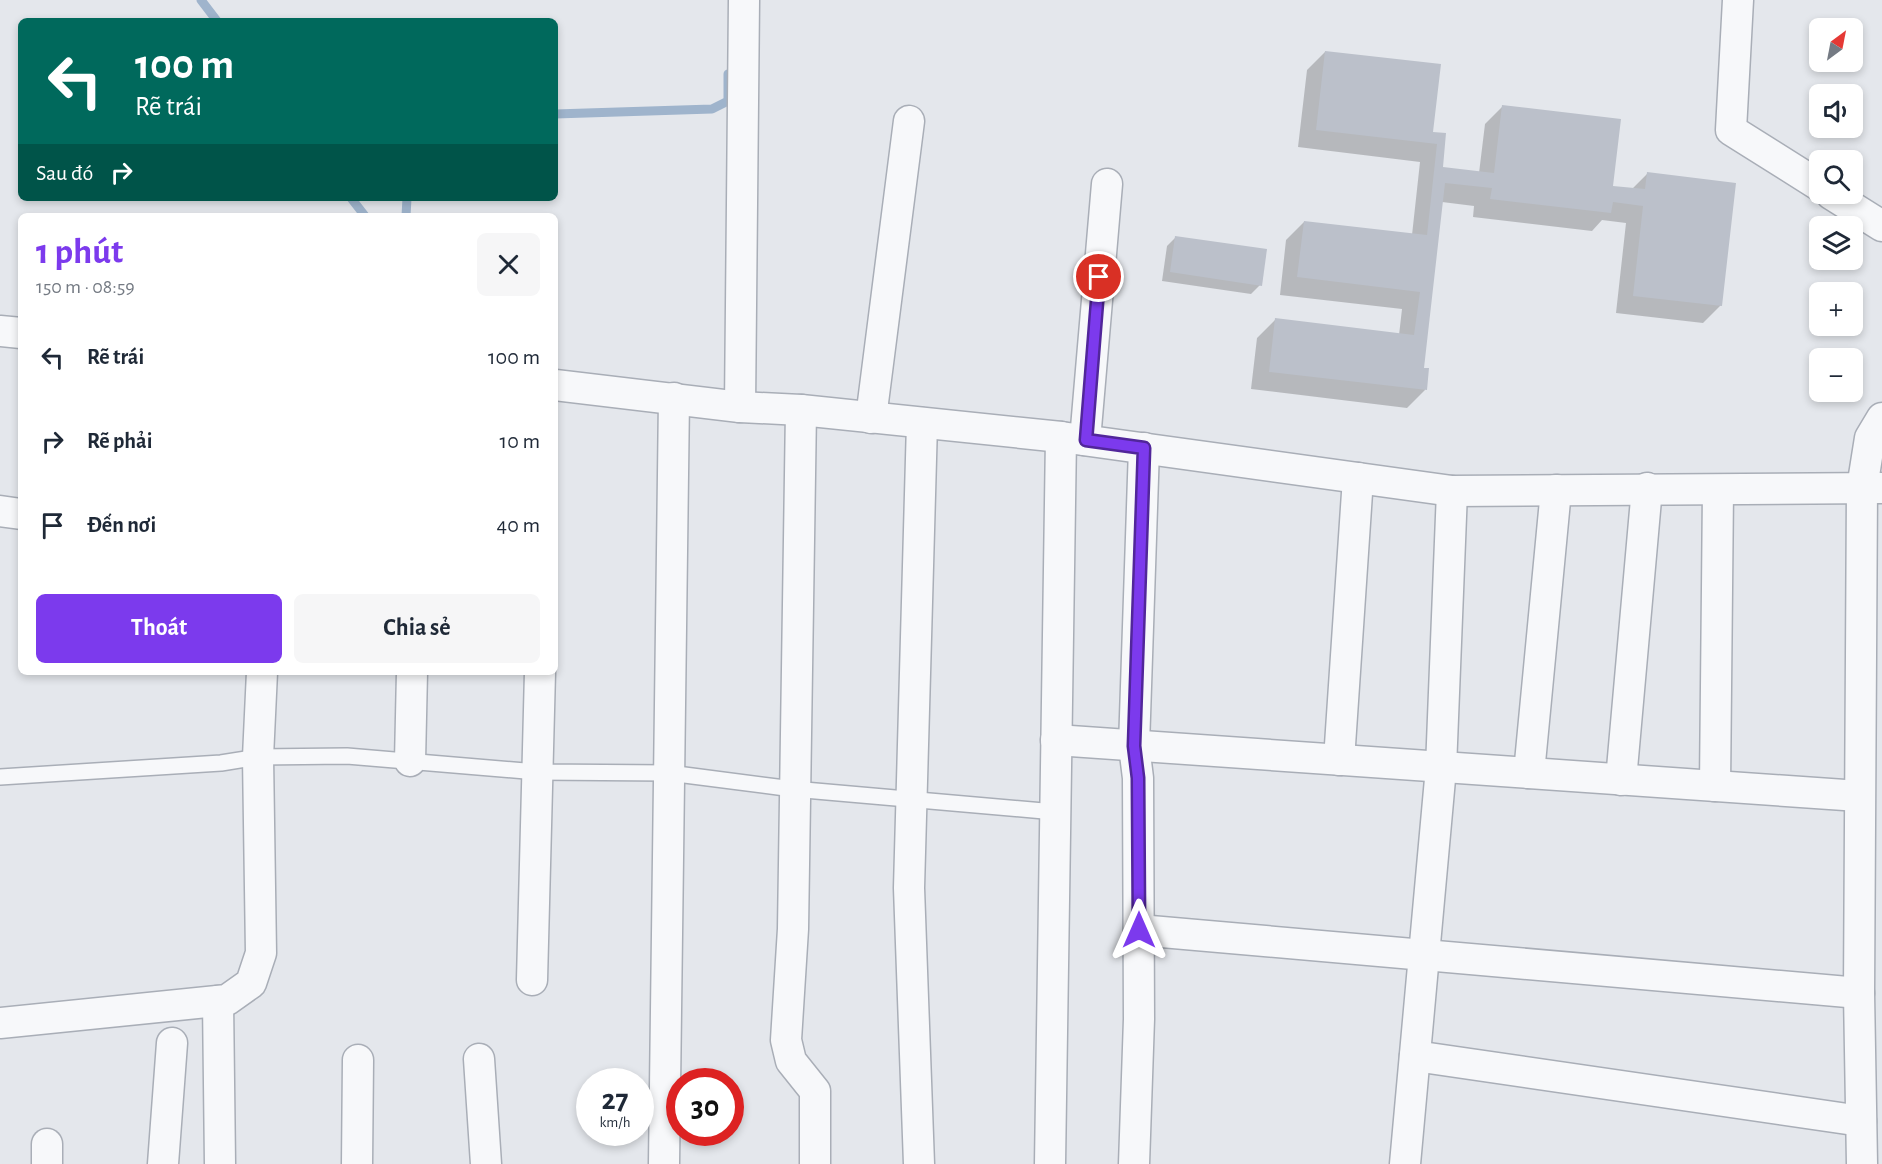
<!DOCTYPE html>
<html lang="vi">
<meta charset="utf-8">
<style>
body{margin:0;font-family:"Alegreya Sans",sans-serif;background:#f6f6f7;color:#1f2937;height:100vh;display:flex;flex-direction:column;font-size:22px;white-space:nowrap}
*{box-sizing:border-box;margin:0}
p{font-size:20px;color:#747a83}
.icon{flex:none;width:33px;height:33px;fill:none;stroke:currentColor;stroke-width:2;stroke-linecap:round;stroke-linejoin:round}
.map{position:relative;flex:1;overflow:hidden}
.panel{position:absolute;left:18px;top:213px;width:540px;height:462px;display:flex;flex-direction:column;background:#fff;border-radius:9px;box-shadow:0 3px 9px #0003}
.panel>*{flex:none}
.hud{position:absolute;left:18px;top:18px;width:540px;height:183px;border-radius:9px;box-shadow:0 3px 9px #0003;background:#00695c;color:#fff;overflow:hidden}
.needle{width:39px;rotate:32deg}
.tools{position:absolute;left:1809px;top:18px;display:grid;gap:12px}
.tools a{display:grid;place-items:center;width:54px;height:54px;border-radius:9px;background:#fff;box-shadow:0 3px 9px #0003;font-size:30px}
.speed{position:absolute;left:576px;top:1068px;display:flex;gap:12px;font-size:30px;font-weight:700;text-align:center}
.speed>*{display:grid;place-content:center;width:78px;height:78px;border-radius:50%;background:#fff;box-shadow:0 3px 9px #0003;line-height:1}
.speed small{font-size:15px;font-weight:400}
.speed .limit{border:9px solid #d22;background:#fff;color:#111}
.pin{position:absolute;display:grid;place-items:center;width:51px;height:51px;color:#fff;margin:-26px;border:3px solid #fff;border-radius:50%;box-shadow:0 2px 6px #0007}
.me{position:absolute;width:66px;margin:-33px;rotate:0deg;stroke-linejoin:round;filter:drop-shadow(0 0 4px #0008)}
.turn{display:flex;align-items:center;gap:21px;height:126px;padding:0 18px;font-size:27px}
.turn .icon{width:78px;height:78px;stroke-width:2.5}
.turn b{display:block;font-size:42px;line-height:51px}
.then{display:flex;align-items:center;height:57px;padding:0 18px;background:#0003;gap:12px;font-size:22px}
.round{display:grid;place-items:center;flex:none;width:63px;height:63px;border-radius:9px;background:#f6f6f7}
.summary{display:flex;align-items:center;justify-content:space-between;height:102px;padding:0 18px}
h1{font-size:36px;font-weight:700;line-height:45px;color:#7c3aed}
.action{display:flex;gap:12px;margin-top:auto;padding:12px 18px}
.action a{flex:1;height:69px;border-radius:9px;background:#7c3aed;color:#fff;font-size:24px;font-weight:700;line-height:69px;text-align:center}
.action a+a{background:#f6f6f7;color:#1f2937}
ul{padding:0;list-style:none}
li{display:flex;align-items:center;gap:18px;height:84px;padding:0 18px}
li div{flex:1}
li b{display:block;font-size:22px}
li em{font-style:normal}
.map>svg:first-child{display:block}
.shadow{fill:#0003}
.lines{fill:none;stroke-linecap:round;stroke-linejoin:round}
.stream{stroke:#9fb4cc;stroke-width:9}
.building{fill:#bbc0ca}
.service-casing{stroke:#a9aeb7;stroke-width:18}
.minor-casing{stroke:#a9aeb7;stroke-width:33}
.service{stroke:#f7f8fa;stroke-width:15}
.minor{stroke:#f7f8fa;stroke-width:30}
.route-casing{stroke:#51269a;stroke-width:15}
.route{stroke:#7c3aed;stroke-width:10}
</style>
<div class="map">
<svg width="1882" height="1164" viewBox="0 0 1882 1164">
<rect width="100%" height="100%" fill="#e4e7ec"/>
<g class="shadow">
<path d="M1325,52L1432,133L1445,134L1441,169L1479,173L1485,124L1503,106L1612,187L1632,189L1647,174L1721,305L1703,323L1616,313L1626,223L1602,220L1592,231L1473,217L1474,206L1442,202L1423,369L1425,390L1407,408L1251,389L1257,338L1275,320L1399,335L1402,309L1280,295L1286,240L1304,222L1412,235L1420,162L1298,147L1307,70Z"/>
<path d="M1176,237L1260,285L1251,294L1162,281L1167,246Z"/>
</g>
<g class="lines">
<g class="stream">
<path d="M201,0L217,21"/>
<path d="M555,114L712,109L728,101V74"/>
<path d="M351,198L365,216"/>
<path d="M406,216L407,198"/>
</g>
</g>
<g class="building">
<path d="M1325,51L1441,64L1433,132L1446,133L1443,167L1494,173L1502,105L1621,119L1613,186L1645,189L1647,172L1736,183L1722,306L1633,296L1643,206L1613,202L1611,213L1490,199L1492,188L1445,183L1424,368H1429L1427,390L1269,372L1275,318L1414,335L1420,292L1297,277L1304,221L1427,235L1437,144L1316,130Z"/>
<path d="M1175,236L1267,249L1262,286L1170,272Z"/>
</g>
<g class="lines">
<g class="service-casing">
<path id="service" d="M0,777L221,763L258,757L347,756L537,772L669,773L793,789L1055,812"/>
</g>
<g class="minor-casing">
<g id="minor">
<path d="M1738,0L1731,130L1820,186"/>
<path d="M1831,194L1882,226"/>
<path d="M0,331L21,333"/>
<path d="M555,385L740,407L801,410L1061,437L1452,491L1882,488"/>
<path d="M740,407L744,0"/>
<path d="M801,410L793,929L786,1040L791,1061L815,1091V1164"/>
<path d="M871,418L909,121"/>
<path d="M1085,440L1107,184"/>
<path d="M0,511L21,514"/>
<path d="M1056,740L1859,796"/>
<path d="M1339,760L1358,478"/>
<path d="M410,761L412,672"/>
<path d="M1529,773L1556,490"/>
<path d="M1621,780L1647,488"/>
<path d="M1715,786L1718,490"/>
<path d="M1139,930L1859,993"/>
<path d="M532,980L540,672"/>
<path d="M218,1001L220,1164"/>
<path d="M0,1023L227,1000L251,983L261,953L258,757L262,672"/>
<path d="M1415,1056L1861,1121"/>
<path d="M479,1059L486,1164"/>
<path d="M47,1164V1144"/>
<path d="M163,1164L172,1043"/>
<path d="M357,1164L358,1060"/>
<path d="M664,1164L674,398"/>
<path d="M919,1164L909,888L922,423"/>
<path d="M1050,1164L1061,437"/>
<path d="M1134,1164L1139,1019L1138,778L1134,746L1144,448"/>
<path d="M1405,1164L1441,768L1452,491"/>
<path d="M1862,1164L1859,993L1862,488L1870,438L1882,418"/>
</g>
</g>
<use href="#service" class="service"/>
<use href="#minor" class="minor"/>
</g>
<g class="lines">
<g class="route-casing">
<path id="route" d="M1099,277L1086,440L1144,448L1134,746L1138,778L1139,930"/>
</g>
<use href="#route" class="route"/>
</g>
</svg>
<div class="tools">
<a><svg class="needle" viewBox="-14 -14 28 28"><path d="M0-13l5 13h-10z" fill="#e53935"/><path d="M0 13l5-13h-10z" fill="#747a83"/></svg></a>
<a><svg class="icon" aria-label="sound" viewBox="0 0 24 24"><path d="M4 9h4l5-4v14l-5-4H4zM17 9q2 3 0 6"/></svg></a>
<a><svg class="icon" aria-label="search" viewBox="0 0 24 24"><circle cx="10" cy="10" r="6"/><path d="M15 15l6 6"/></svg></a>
<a><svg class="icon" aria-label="layers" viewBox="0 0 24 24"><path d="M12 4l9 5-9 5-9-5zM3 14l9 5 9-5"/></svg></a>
<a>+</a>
<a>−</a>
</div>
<div class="speed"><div>27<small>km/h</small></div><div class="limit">30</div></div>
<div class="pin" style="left:1099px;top:277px;background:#d93025"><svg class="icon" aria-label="arrive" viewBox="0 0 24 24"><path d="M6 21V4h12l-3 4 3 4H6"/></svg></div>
<svg class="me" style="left:1139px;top:930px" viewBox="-20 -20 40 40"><path d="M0-17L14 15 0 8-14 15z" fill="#7c3aed" stroke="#fff" stroke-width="4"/></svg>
<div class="hud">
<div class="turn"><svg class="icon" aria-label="left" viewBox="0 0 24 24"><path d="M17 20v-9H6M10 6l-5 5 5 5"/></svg><div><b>100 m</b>Rẽ trái</div></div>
<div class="then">Sau đó<svg class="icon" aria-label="right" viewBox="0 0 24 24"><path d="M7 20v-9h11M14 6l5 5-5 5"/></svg></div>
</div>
<section class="panel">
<div class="summary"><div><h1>1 phút</h1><p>150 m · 08:59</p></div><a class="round"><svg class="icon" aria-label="close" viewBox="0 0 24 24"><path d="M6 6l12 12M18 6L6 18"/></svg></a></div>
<ul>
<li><svg class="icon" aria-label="left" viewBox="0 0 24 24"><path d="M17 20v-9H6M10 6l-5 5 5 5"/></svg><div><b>Rẽ trái</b></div><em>100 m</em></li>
<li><svg class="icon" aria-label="right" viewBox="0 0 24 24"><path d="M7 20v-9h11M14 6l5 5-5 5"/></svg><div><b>Rẽ phải</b></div><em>10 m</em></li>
<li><svg class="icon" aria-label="arrive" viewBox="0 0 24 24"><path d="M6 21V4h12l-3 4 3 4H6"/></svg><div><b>Đến nơi</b></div><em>40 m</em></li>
</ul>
<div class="action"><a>Thoát</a><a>Chia sẻ</a></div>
</section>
</div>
